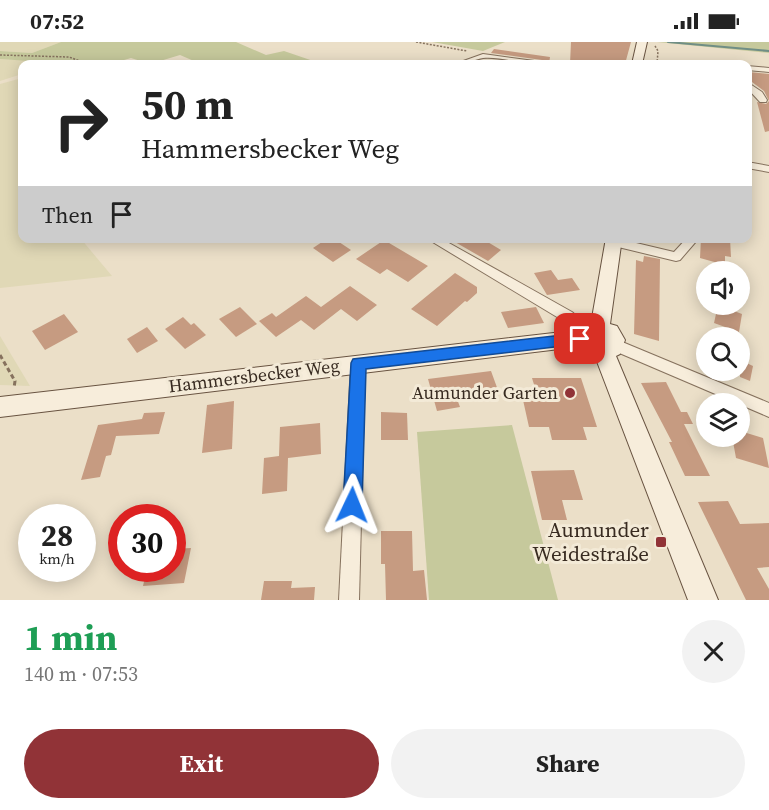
<!DOCTYPE html>
<meta charset="utf-8">
<style>
body{margin:0;font-family:"Source Serif 4",serif;background:#f2f2f2;color:#222;height:100vh;display:flex;flex-direction:column;font-size:22px;white-space:nowrap}
*{box-sizing:border-box;margin:0}
p{font-size:20px;color:#767676}
.icon{flex:none;width:33px;height:33px;fill:none;stroke:currentColor;stroke-width:2;stroke-linecap:round;stroke-linejoin:round}
.map{position:relative;height:558px;overflow:hidden}
.sheet{display:flex;flex-direction:column;background:#fff;flex:1}
.sheet>*{flex:none}
.banner{position:absolute;left:18px;top:18px;width:734px;height:183px;border-radius:12px;box-shadow:0 3px 15px #0003;background:#fff;color:#222;overflow:hidden}
.controls{position:absolute;left:696px;top:219px;display:grid;gap:12px}
.controls a{display:grid;place-items:center;width:54px;height:54px;border-radius:50%;background:#fff;box-shadow:0 3px 15px #0003;font-size:30px}
.speed{position:absolute;left:18px;top:462px;display:flex;gap:12px;font-size:30px;font-weight:700;text-align:center}
.speed>*{display:grid;place-content:center;width:78px;height:78px;border-radius:50%;background:#fff;box-shadow:0 3px 15px #0003;line-height:1}
.speed small{font-size:15px;font-weight:400}
.speed .limit{border:9px solid #d22;background:#fff;color:#111}
.pin{position:absolute;display:grid;place-items:center;width:51px;height:51px;color:#fff;margin:-26px;border-radius:12px;box-shadow:0 3px 9px #0006}
.me{position:absolute;width:66px;margin:-33px;rotate:2deg;stroke-linejoin:round;filter:drop-shadow(0 0 4px #0008)}
.turn{display:flex;align-items:center;gap:21px;height:126px;padding:0 24px;font-size:27px}
.turn .icon{width:78px;height:78px;stroke-width:2.5}
.turn b{display:block;font-size:42px;line-height:51px}
.then{display:flex;align-items:center;height:57px;padding:0 24px;background:#0003;gap:12px;font-size:22px}
.round{display:grid;place-items:center;flex:none;width:63px;height:63px;border-radius:32px;background:#f2f2f2}
.overview{display:flex;align-items:center;justify-content:space-between;height:102px;padding:0 24px}
h1{font-size:36px;font-weight:700;line-height:45px;color:#1e9e55}
.action{display:flex;gap:12px;margin-top:auto;padding:12px 24px}
.action a{flex:1;height:69px;border-radius:36px;background:#913337;color:#fff;font-size:24px;font-weight:700;line-height:69px;text-align:center}
.action a+a{background:#f2f2f2;color:#222}
.status{display:flex;justify-content:space-between;align-items:center;height:42px;padding:0 30px;background:#fff;direction:ltr}
.status svg{height:16px;fill:currentColor}
.map>svg:first-child{display:block}
.farmland{fill:#e0d8b6}
.green{fill:#c6c99c}
.lines{fill:none;stroke-linecap:round;stroke-linejoin:round}
.stream{stroke:#708e85;stroke-width:2}
.building{fill:#c69b81}
.street-casing{stroke:#86725e;stroke-width:2}
.secondary-casing{stroke:#685341;stroke-width:2}
.path-far1{stroke:#86725e;stroke-width:1.5;stroke-dasharray:2 1.5;stroke-linecap:butt}
.path{stroke:#86725e;stroke-width:3;stroke-dasharray:4.5 3;stroke-linecap:butt}
.street{fill:#f7eddb;fill-rule:evenodd}
.secondary{fill:#f7eddb;fill-rule:evenodd}
.route{fill:#1a73e8;stroke:#114b97;stroke-width:1.5}
.poi-dot{fill:#913337;stroke:#f3ead7;stroke-width:2}
.labels{text-anchor:middle;stroke-width:6;stroke-linejoin:round;paint-order:stroke}
.street-label{font-size:18px;fill:#382b21;stroke:#f3ead7}
.poi-label{font-size:18px;fill:#382b21;stroke:#f3ead7;text-anchor:end}
.near-poi-label{font-size:21px;fill:#382b21;stroke:#f3ead7;text-anchor:end}
</style>
<div class="status"><b>07:52</b><svg viewBox="0 0 49 12"><path d="M0 12V9h3v3zM5 12V6h3v6zM10 12V3h3v9zM15 12V0h3v12zM26 1h20v11H26zM47 4h2v5h-2z"/></svg></div>
<div class="map">
<svg width="769" height="558" viewBox="0 0 769 558">
<rect width="100%" height="100%" fill="#ebdfc8"/>
<g class="farmland">
<path d="M0,0H61L32,11L0,9Z"/>
<path d="M0,17L49,19L61,21L22,22V32L0,39Z"/>
<path d="M22,36V196L81,197L112,234L0,246V42Z"/>
<path d="M0,294L30,344L0,343Z"/>
</g>
<g class="green">
<path d="M61,0H236L266,13L284,9L322,22H185L194,19L180,13L150,22L131,16L110,22H56L59,21L0,17V9L32,11Z"/>
<path d="M432,0H505L483,9Z"/>
<path d="M657,0H769V11Z"/>
<path d="M512,383L558,558H429L417,390Z"/>
</g>
<g class="lines">
<path class="stream" d="M668,0L769,9"/>
</g>
<g class="building">
<path d="M571,0H631L625,22L592,20L591,22H570Z"/>
<path d="M494,7L550,15L549,22L542,18L491,11Z"/>
<path d="M749,30L769,32V59L764,49L752,40Z"/>
<path d="M769,59V89L765,90L757,60L766,62Z"/>
<path d="M328,196H333L351,208L333,220L313,206Z"/>
<path d="M448,196H481L501,208L488,219Z"/>
<path d="M701,196H730L731,215L725,214V223L700,216Z"/>
<path d="M384,198L428,224L408,240L387,227L380,232L356,217Z"/>
<path d="M644,214L660,217L659,299L634,292L636,218L643,220Z"/>
<path d="M551,228L558,238L572,236L580,248L547,253L534,231Z"/>
<path d="M455,231L477,245V251L467,260L465,259L437,284L411,267Z"/>
<path d="M350,244L377,263L357,279L341,267L314,288L301,278L276,295L259,279L272,271L276,275L306,254L321,265Z"/>
<path d="M718,263L742,272L739,290L714,281Z"/>
<path d="M240,265L257,282L236,295L219,277Z"/>
<path d="M536,265L544,281L508,286L501,270Z"/>
<path d="M64,272L78,290L45,308L32,289Z"/>
<path d="M183,275L191,283L194,281L206,293L185,307L165,287Z"/>
<path d="M147,285L158,299L137,311L127,297Z"/>
<path d="M740,318L753,324L750,339L740,335Z"/>
<path d="M491,329L499,351L457,357L460,365L437,369L428,337Z"/>
<path d="M532,336H581L597,385H583L587,398H552L549,385H529L521,349H536Z"/>
<path d="M666,340L681,370H687L693,382H684L710,434H685L669,400H672L641,341Z"/>
<path d="M234,359L232,407L202,411L207,363Z"/>
<path d="M165,370L159,392L116,394L111,413L106,414L100,435L81,438L98,383L142,377L144,371Z"/>
<path d="M381,370L407,371L408,398H381Z"/>
<path d="M320,381L321,412L288,416L287,449L262,452L264,416L279,414L280,385Z"/>
<path d="M740,389L763,396L769,426L736,416L732,394H740Z"/>
<path d="M574,428L583,458H562L567,478H542L531,429Z"/>
<path d="M728,459L740,482L769,481V525L757,526L769,547V558H746L698,460Z"/>
<path d="M381,489H412L413,529L424,528L427,558H386L385,522H381Z"/>
<path d="M191,506L184,541L143,544L147,526H172V507Z"/>
<path d="M264,539H292L291,546L315,545L314,558H261Z"/>
</g>
<g class="lines">
<g class="street-casing">
<g id="street">
<path d="M483,12L542,20L545,22C525,24 502,14 483,16C472,18 465,23 455,22Z"/>
<path d="M747,24L769,26V30L747,28Z"/>
<path d="M747,40L762,50L767,58L766,60H760L747,46Z"/>
<path d="M747,120L769,124V130L747,126Z"/>
<path d="M426,196H440L572,270L590,286L588,290H578L562,278Z"/>
<path d="M615,196L674,210L687,196H699L680,218L676,219L610,203V197Z"/>
<path d="M615,297L769,361V375L610,307L608,303L610,299Z"/>
<path d="M358,315L363,317L365,321L359,558H339L351,321L353,317Z"/>
</g>
</g>
<g class="secondary-casing">
<g id="secondary">
<path d="M637,0H647L642,22H632Z"/>
<path d="M606,196H622L610,282L617,284L625,298L620,312L616,314L718,558H688L596,317L584,313L576,305L0,375V355L571,289L574,284L592,276ZM594,292L603,296L604,301L594,298L591,293Z"/>
</g>
</g>
<g class="path-far1">
<path d="M416,0L467,9"/>
<path d="M655,4L658,9L657,22"/>
<path d="M0,13L69,15L88,22"/>
</g>
<path class="path" d="M0,313L15,339L14,346"/>
<use href="#street" class="street"/>
<use href="#secondary" class="secondary"/>
</g>
<path class="route" d="M580,291L585,293L587,297L585,301L580,302L366,327L362,463L359,470L352,473L346,470L343,463L351,321L353,317Z"/>
<g class="poi-dot">
<circle cx="570" cy="351" r="6"/>
<rect x="655" y="494" width="12" height="12" rx="3"/>
</g>
<g class="labels">
<g class="street-label">
<text transform="translate(254 334) rotate(-7)" y="6">Hammersbecker Weg</text>
</g>
<g class="poi-label">
<text x="558" y="357">Aumunder Garten</text>
</g>
<g class="near-poi-label">
<text x="649" y="495">Aumunder<tspan x="649" dy="24">Weidestraße</tspan></text>
</g>
</g>
</svg>
<div class="controls">
<a><svg class="icon" aria-label="sound" viewBox="0 0 24 24"><path d="M4 9h4l5-4v14l-5-4H4zM17 9q2 3 0 6"/></svg></a>
<a><svg class="icon" aria-label="search" viewBox="0 0 24 24"><circle cx="10" cy="10" r="6"/><path d="M15 15l6 6"/></svg></a>
<a><svg class="icon" aria-label="layers" viewBox="0 0 24 24"><path d="M12 4l9 5-9 5-9-5zM3 14l9 5 9-5"/></svg></a>
</div>
<div class="speed"><div>28<small>km/h</small></div><div class="limit">30</div></div>
<div class="pin" style="left:580px;top:297px;background:#d93025"><svg class="icon" aria-label="arrive" viewBox="0 0 24 24"><path d="M6 21V4h12l-3 4 3 4H6"/></svg></div>
<svg class="me" style="left:352px;top:463px" viewBox="-20 -20 40 40"><path d="M0-17L14 15 0 8-14 15z" fill="#1a73e8" stroke="#fff" stroke-width="4"/></svg>
<div class="banner">
<div class="turn"><svg class="icon" aria-label="right" viewBox="0 0 24 24"><path d="M7 20v-9h11M14 6l5 5-5 5"/></svg><div><b>50 m</b>Hammersbecker Weg</div></div>
<div class="then">Then<svg class="icon" aria-label="arrive" viewBox="0 0 24 24"><path d="M6 21V4h12l-3 4 3 4H6"/></svg></div>
</div>
</div>
<section class="sheet">
<div class="overview"><div><h1>1 min</h1><p>140 m · 07:53</p></div><a class="round"><svg class="icon" aria-label="close" viewBox="0 0 24 24"><path d="M6 6l12 12M18 6L6 18"/></svg></a></div>
<div class="action"><a>Exit</a><a>Share</a></div>
</section>
